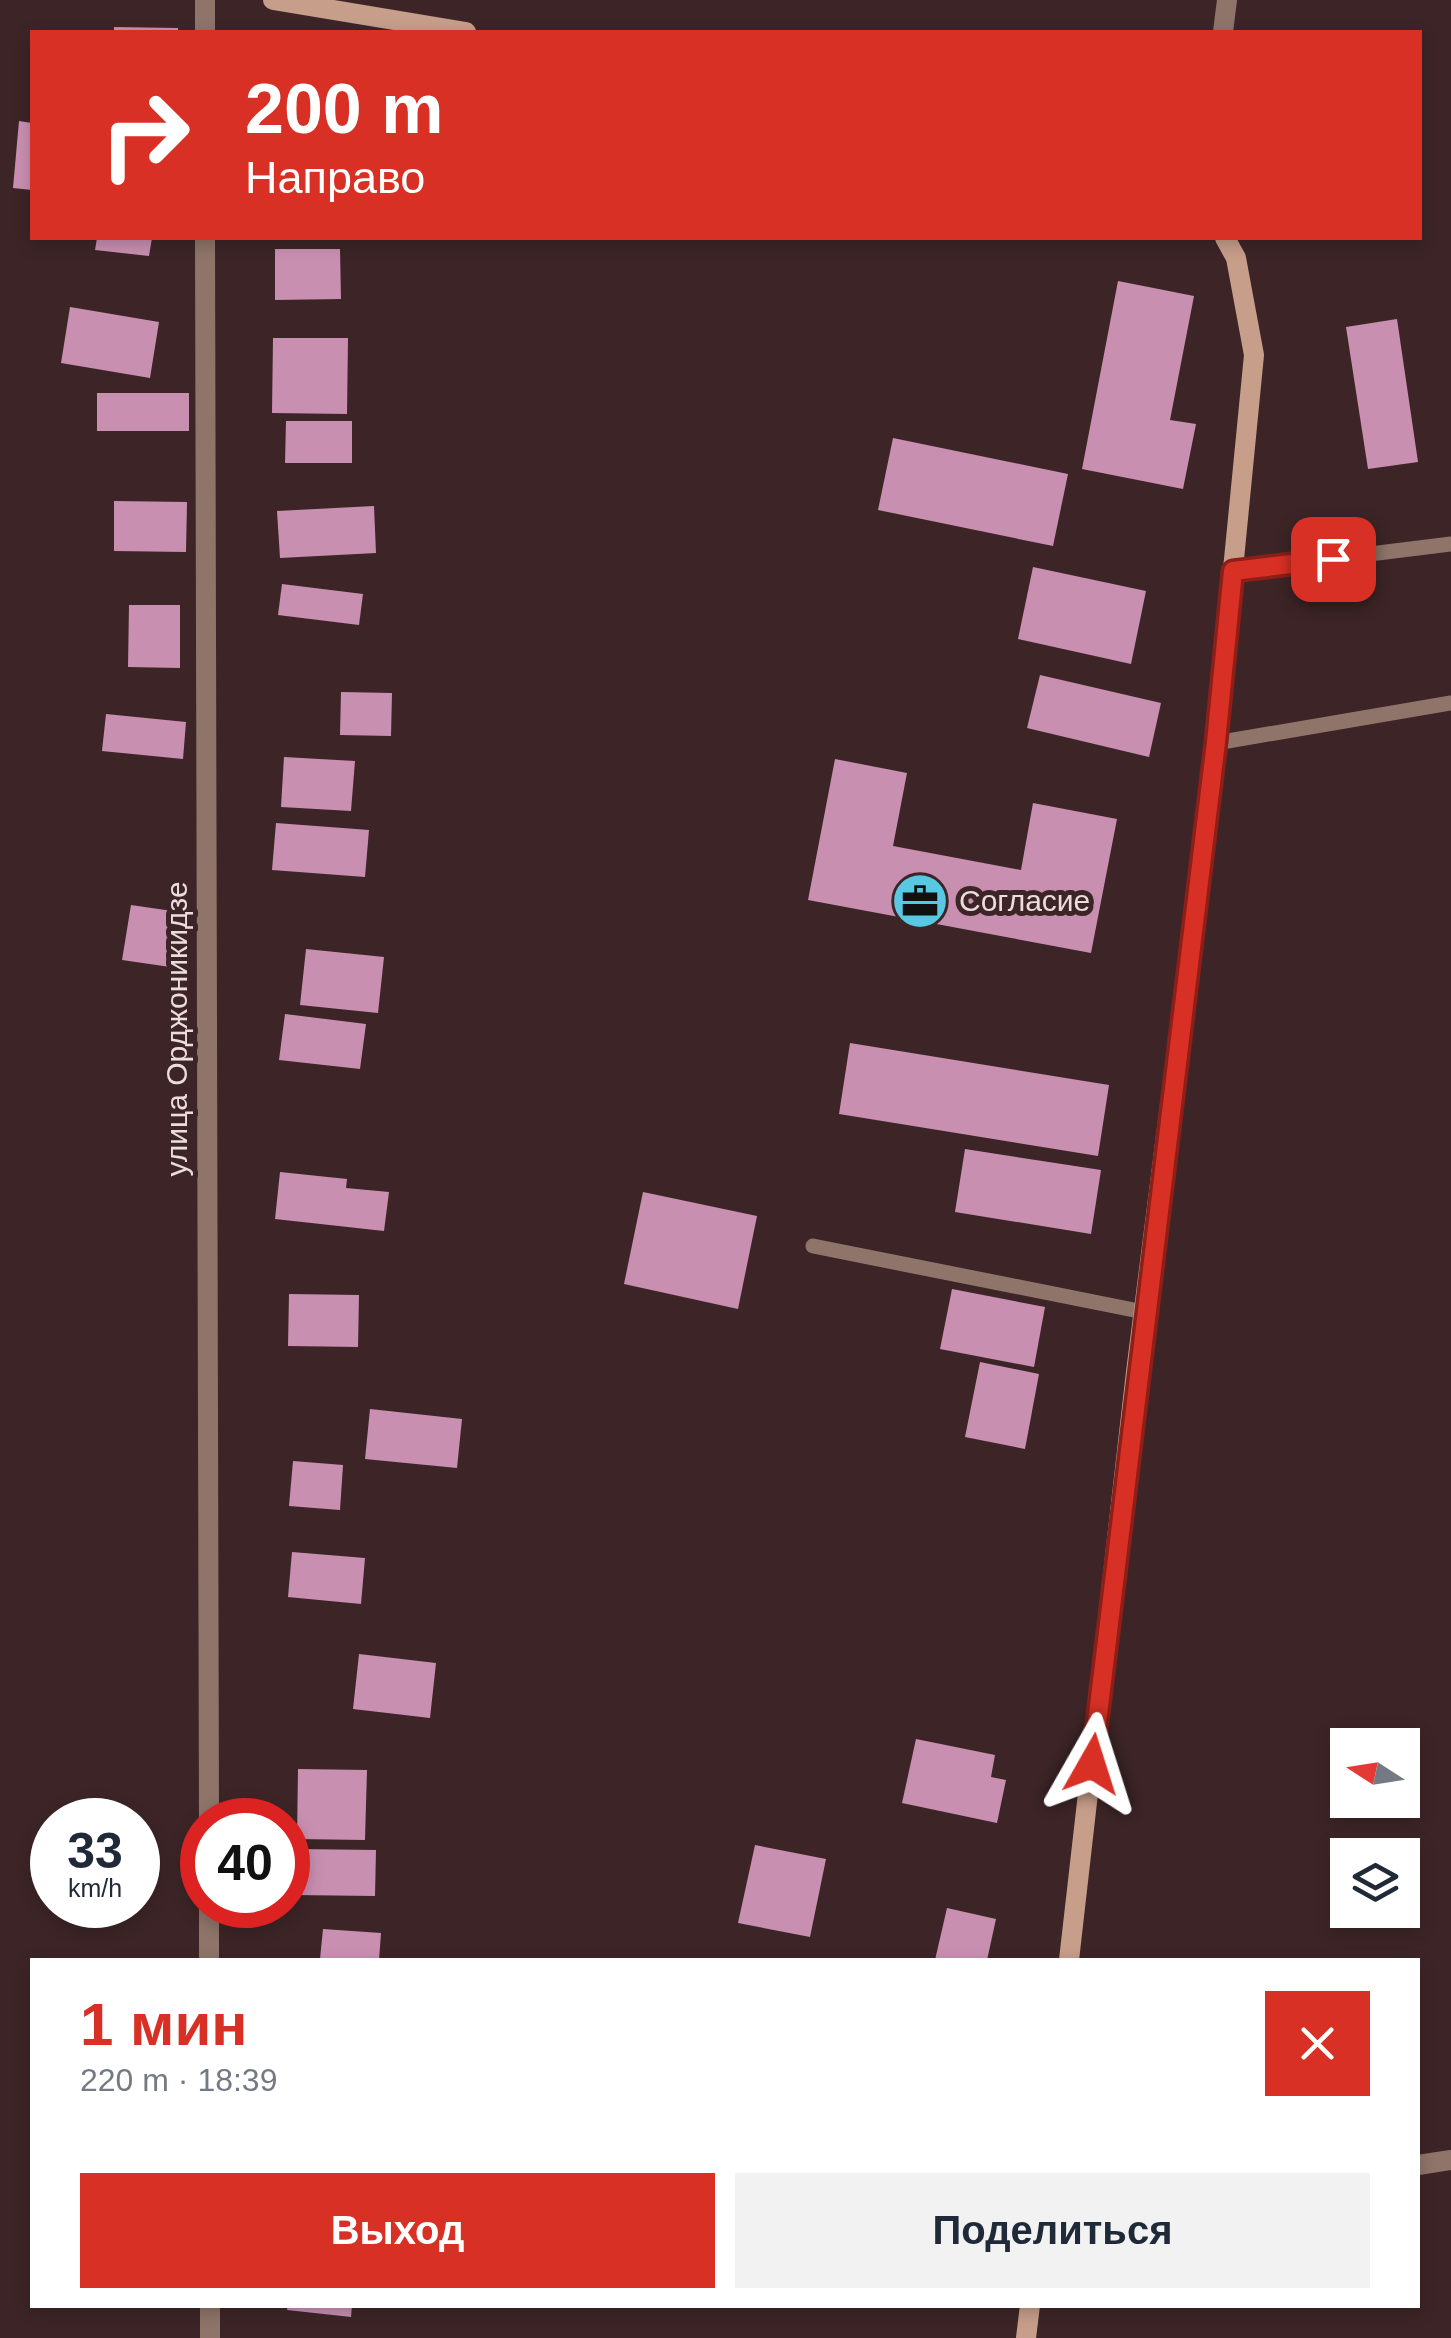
<!DOCTYPE html>
<html lang="ru">
<meta charset="utf-8">
<style>
body{margin:0;font-family:Helvetica,sans-serif;background:#f2f2f3;color:#1f2937;height:100vh;display:flex;flex-direction:column;font-size:38px;white-space:nowrap}
*{box-sizing:border-box;margin:0}
p{font-size:32px;color:#747a83}
.icon{flex:none;width:55px;height:55px;fill:none;stroke:currentColor;stroke-width:2;stroke-linecap:round;stroke-linejoin:round}
.map{position:relative;flex:1;overflow:hidden}
.side{position:absolute;left:30px;top:1958px;width:1390px;height:350px;display:flex;flex-direction:column;background:#fff;border-radius:0px;box-shadow:0 5px 15px #0003}
.side>*{flex:none}
.top-card{position:absolute;left:30px;top:30px;width:1392px;height:210px;border-radius:0px;box-shadow:0 5px 15px #0003;background:#d93025;color:#fff;overflow:hidden}
.needle{width:65px;rotate:282deg}
.tools{position:absolute;left:1330px;top:1728px;display:grid;gap:20px}
.tools a{display:grid;place-items:center;width:90px;height:90px;border-radius:0px;background:#fff;box-shadow:0 5px 15px #0003;font-size:50px}
.speed{position:absolute;left:30px;top:1798px;display:flex;gap:20px;font-size:50px;font-weight:700;text-align:center}
.speed>*{display:grid;place-content:center;width:130px;height:130px;border-radius:50%;background:#fff;box-shadow:0 5px 15px #0003;line-height:1}
.speed small{font-size:25px;font-weight:400}
.speed .limit{border:15px solid #d22;background:#fff;color:#111}
.pin{position:absolute;display:grid;place-items:center;width:85px;height:85px;color:#fff;margin:-42px;border-radius:20px;box-shadow:0 5px 15px #0006}
.me{position:absolute;width:110px;margin:-55px;rotate:6deg;stroke-linejoin:round;filter:drop-shadow(0 0 8px #0008)}
.turn{display:flex;align-items:center;gap:35px;height:210px;padding:0 50px;font-size:45px}
.turn .icon{width:130px;height:130px;stroke-width:2.5}
.turn b{display:block;font-size:70px;line-height:85px}
.round{display:grid;place-items:center;flex:none;width:105px;height:105px;border-radius:0px;background:#f2f2f3}
.head{display:flex;align-items:center;justify-content:space-between;height:170px;padding:0 50px}
h1{font-size:60px;font-weight:800;line-height:75px;color:#d93025}
.primary-button{display:flex;gap:20px;margin-top:auto;padding:20px 50px}
.primary-button a{flex:1;height:115px;border-radius:0px;background:#d93025;color:#fff;font-size:40px;font-weight:800;line-height:115px;text-align:center}
.primary-button a+a{background:#f2f2f3;color:#1f2937}
.map>svg:first-child{display:block}
.building{fill:#c98fb1}
.lines{fill:none;stroke-linecap:round;stroke-linejoin:round}
.lane{stroke:#8f7569;stroke-width:15}
.street{stroke:#8f7569;stroke-width:20}
.secondary{stroke:#c79e8a;stroke-width:20}
.route-casing{stroke:#8d1f18;stroke-width:25}
.route{stroke:#d93025;stroke-width:18}
.labels{text-anchor:middle;stroke-width:10;stroke-linejoin:round;paint-order:stroke}
.poi-label{font-size:30px;fill:#ecdcdd;stroke:#3d2527;text-anchor:start}
.street-label{font-size:30px;fill:#ecdcdd;stroke:#3d2527}
</style>
<div class="map">
<svg width="1451" height="2338" viewBox="0 0 1451 2338">
<rect width="100%" height="100%" fill="#3d2527"/>
<g class="building">
<path d="M114,27L178,28V32H114Z"/>
<path d="M19,121L32,123V190L13,188Z"/>
<path d="M97,238H152L149,256L95,250Z"/>
<path d="M275,249H340L341,299L275,300Z"/>
<path d="M1118,281L1194,296L1170,420L1196,424L1183,489L1082,469Z"/>
<path d="M70,307L159,322L150,378L61,363Z"/>
<path d="M1397,319L1418,462L1368,469L1346,327Z"/>
<path d="M273,338H348L347,414L272,413Z"/>
<rect x="97" y="393" width="92" height="38"/>
<path d="M286,421H352V463H285Z"/>
<path d="M893,438L1068,474L1053,546L878,510Z"/>
<path d="M114,501L187,502L186,552L114,551Z"/>
<path d="M374,506L376,553L280,558L277,511Z"/>
<path d="M1033,567L1146,591L1131,664L1018,639Z"/>
<path d="M282,584L363,594L359,625L278,615Z"/>
<path d="M129,605H180V668L128,667Z"/>
<path d="M1040,675L1161,703L1149,757L1027,728Z"/>
<path d="M341,692L392,693L391,736L340,735Z"/>
<path d="M106,714L186,722L183,759L102,751Z"/>
<path d="M284,757L355,761L351,811L281,807Z"/>
<path d="M835,759L907,773L893,846L1021,870L1033,803L1117,819L1091,953L808,900Z"/>
<path d="M276,823L369,830L365,877L272,870Z"/>
<path d="M131,905L186,913L177,968L122,960Z"/>
<path d="M306,949L384,957L378,1013L300,1005Z"/>
<path d="M285,1014L366,1024L360,1069L279,1060Z"/>
<path d="M850,1043L1109,1085L1098,1156L839,1114Z"/>
<path d="M965,1149L1101,1170L1091,1234L955,1212Z"/>
<path d="M280,1172L347,1179L346,1188L389,1192L384,1231L275,1219Z"/>
<path d="M643,1192L757,1216L738,1309L624,1284Z"/>
<path d="M952,1289L1045,1307L1034,1367L940,1349Z"/>
<path d="M289,1294L359,1295L358,1347L288,1346Z"/>
<path d="M980,1362L1039,1374L1025,1449L965,1437Z"/>
<path d="M370,1409L462,1419L457,1468L365,1459Z"/>
<path d="M293,1461L343,1465L340,1510L289,1506Z"/>
<path d="M292,1552L365,1558L361,1604L288,1597Z"/>
<path d="M359,1654L436,1663L430,1718L353,1709Z"/>
<path d="M916,1739L995,1755L991,1777L1006,1780L997,1823L902,1803Z"/>
<path d="M298,1769L367,1770L365,1840L297,1839Z"/>
<path d="M755,1845L826,1859L810,1937L738,1923Z"/>
<path d="M294,1849L376,1850L375,1896L293,1895Z"/>
<path d="M947,1908L996,1919L987,1960H935Z"/>
<path d="M323,1929L381,1933L379,1960L320,1959Z"/>
<path d="M288,2305H352L351,2317L287,2310Z"/>
</g>
<g class="lines">
<g class="lane">
<path d="M1233,571L1451,544"/>
<path d="M1216,743L1451,703"/>
<path d="M813,1246L1144,1312"/>
</g>
<g class="street">
<path d="M205,0V32"/>
<path d="M1223,32L1227,0"/>
<path d="M205,238L209,1820"/>
<path d="M209,1905V1960"/>
<path d="M1418,2165L1451,2160"/>
<path d="M210,2305V2338"/>
</g>
<g class="secondary">
<path d="M273,0L466,32"/>
<path d="M1069,1960L1136,1372L1216,743L1254,355L1236,258L1225,238"/>
<path d="M1026,2338L1030,2305"/>
</g>
</g>
<g class="lines">
<g class="route-casing">
<path id="route" d="M1092,1764L1216,742L1233,571L1333,559"/>
</g>
<use href="#route" class="route"/>
</g>
<defs>
<g id="office-disc" transform="scale(2.875)"><circle r="9.5" fill="#57c9e2" stroke="#3d2527"/><path d="M-6-3h4V-5.5h4V-3h4V5H-6ZM-1-4.5V-3h2v-1.5ZM-6 0V1H6V0Z" fill="#111"/></g>
</defs>
<g fill-rule="evenodd">
<use href="#office-disc" x="920" y="901"/>
</g>
<g class="labels">
<g class="poi-label">
<text x="959" y="911">Согласие</text>
</g>
<g class="street-label">
<text transform="translate(177 1029) rotate(-90)" y="10">улица Орджоникидзе</text>
</g>
</g>
</svg>
<div class="tools">
<a><svg class="needle" viewBox="-14 -14 28 28"><path d="M0-13l5 13h-10z" fill="#e53935"/><path d="M0 13l5-13h-10z" fill="#747a83"/></svg></a>
<a><svg class="icon" aria-label="layers" viewBox="0 0 24 24"><path d="M12 4l9 5-9 5-9-5zM3 14l9 5 9-5"/></svg></a>
</div>
<div class="speed"><div>33<small>km/h</small></div><div class="limit">40</div></div>
<div class="pin" style="left:1333px;top:559px;background:#d93025"><svg class="icon" aria-label="arrive" viewBox="0 0 24 24"><path d="M6 21V4h12l-3 4 3 4H6"/></svg></div>
<svg class="me" style="left:1092px;top:1764px" viewBox="-20 -20 40 40"><path d="M0-17L14 15 0 8-14 15z" fill="#d93025" stroke="#fff" stroke-width="4"/></svg>
<div class="top-card">
<div class="turn"><svg class="icon" aria-label="right" viewBox="0 0 24 24"><path d="M7 20v-9h11M14 6l5 5-5 5"/></svg><div><b>200 m</b>Направо</div></div>
</div>
<section class="side">
<div class="head"><div><h1>1 мин</h1><p>220 m · 18:39</p></div><a class="round" style="background:#d93025;color:#fff"><svg class="icon" aria-label="close" viewBox="0 0 24 24"><path d="M6 6l12 12M18 6L6 18"/></svg></a></div>
<div class="primary-button"><a>Выход</a><a>Поделиться</a></div>
</section>
</div>
